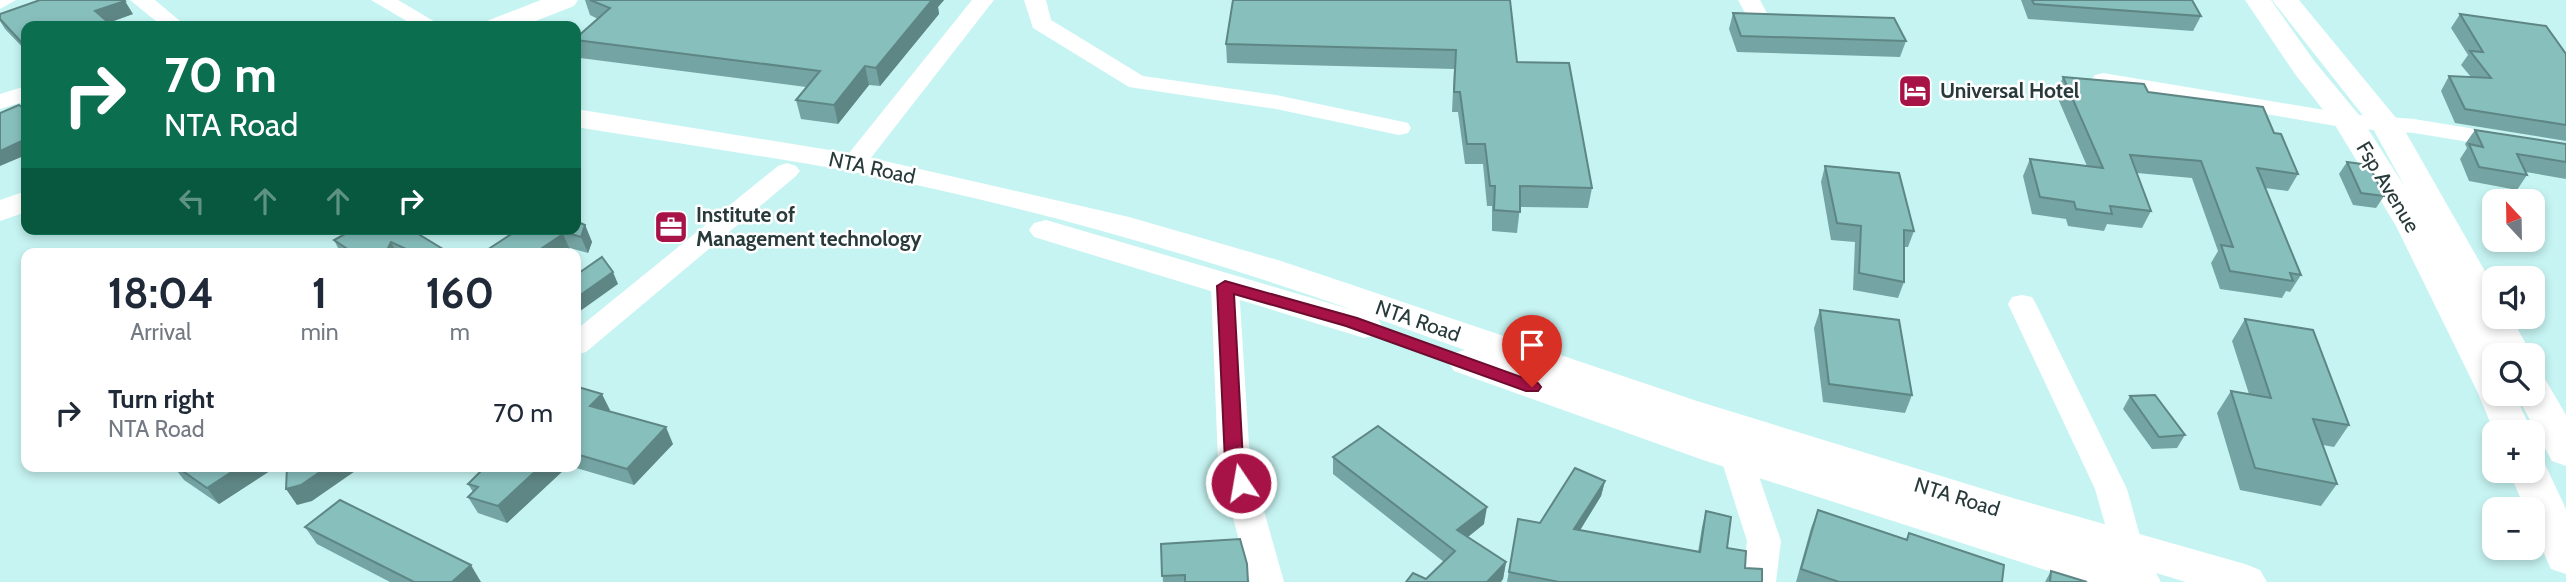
<!DOCTYPE html>
<meta charset="utf-8">
<style>
body{margin:0;font-family:Cabin,sans-serif;background:#f2f2f3;color:#1f2937;height:100vh;display:flex;flex-direction:column;font-size:26px;white-space:nowrap}
*{box-sizing:border-box;margin:0}
p{font-size:23px;color:#747a83}
.icon{flex:none;width:38px;height:38px;fill:none;stroke:currentColor;stroke-width:2;stroke-linecap:round;stroke-linejoin:round}
.map{position:relative;flex:1;overflow:hidden}
.drawer{position:absolute;left:21px;top:248px;width:560px;height:224px;display:flex;flex-direction:column;background:#fff;border-radius:14px;box-shadow:0 4px 10px #0003}
.drawer>*{flex:none}
.guide{position:absolute;left:21px;top:21px;width:560px;height:214px;border-radius:14px;box-shadow:0 4px 10px #0003;background:#0b6e4f;color:#fff;overflow:hidden}
.needle{width:46px;rotate:338deg}
.tools{position:absolute;left:2482px;top:189px;display:grid;gap:14px}
.tools a{display:grid;place-items:center;width:63px;height:63px;border-radius:14px;background:#fff;box-shadow:0 4px 10px #0003;font-size:35px}
.pin{position:absolute;display:grid;place-items:center;width:60px;height:60px;color:#fff;margin:-72px -30px;border-radius:50% 50% 50% 0;rotate:-45deg;box-shadow:0 0 7px #0007}
.pin .icon{rotate:45deg}
.me{position:absolute;width:77px;margin:-38px;rotate:348deg;stroke-linejoin:round;filter:drop-shadow(0 0 5px #0008)}
.turn{display:flex;align-items:center;gap:24px;height:147px;padding:0 28px;font-size:32px}
.turn .icon{width:91px;height:91px;stroke-width:2.5}
.turn b{display:block;font-size:49px;line-height:60px}
.lanes{display:flex;align-items:center;height:66px;padding:0 28px;background:#0003;justify-content:center;gap:35px;direction:ltr}
.lanes .off{opacity:.35}
.eta{display:flex;justify-content:space-evenly;align-items:center;height:119px;text-align:center}
.eta b{font-size:42px;font-weight:700;line-height:49px}
ul{padding:0;list-style:none}
li{display:flex;align-items:center;gap:21px;height:91px;padding:0 28px}
li div{flex:1}
li b{display:block;font-size:26px}
li em{font-style:normal}
.map>svg:first-child{display:block}
.lines{fill:none;stroke-linecap:round;stroke-linejoin:round}
.minor{fill:#fff;fill-rule:evenodd}
.major{fill:#fff;fill-rule:evenodd}
.wall{fill:#74a4a3}
.shaded-wall{fill:#5e8684}
.building{fill:#87bfbd;stroke:#5e8684;stroke-width:2}
.route{fill:#a71247;stroke:#6d0c2e;stroke-width:2}
.labels{text-anchor:middle;stroke-width:5;stroke-linejoin:round;paint-order:stroke}
.poi-label{font-size:21px;font-weight:bold;fill:#283a3a;stroke:#fff;text-anchor:start}
.street-label{font-size:21px;fill:#283a3a;stroke:#fff}
</style>
<div class="map">
<svg width="2566" height="582" viewBox="0 0 2566 582">
<rect width="100%" height="100%" fill="#c6f4f2"/>
<g class="lines">
<g class="minor">
<path d="M0,0H16L0,9Z"/>
<path d="M130,0H155L186,26H162Z"/>
<path d="M371,0H398L442,26H415Z"/>
<path d="M972,0H994L863,168H845L841,163L845,158Z"/>
<path d="M1024,0H1046L1051,20L1143,76L1276,95L1399,121L1408,123L1411,128L1408,133L1399,135L1276,109L1129,87L1033,28Z"/>
<path d="M1738,0H1760L1769,17L1758,24L1750,22Z"/>
<path d="M2103,73L2348,114L2414,119L2566,144V158L2414,133L2348,128L2095,85L2091,80L2095,75Z"/>
<path d="M26,86V101L0,109V94Z"/>
<path d="M787,163L796,166L800,171L796,176L586,352L576,355V330L778,166Z"/>
<path d="M1225,278L1235,281L1239,287L1250,461L1284,582H1250L1218,461L1211,287L1215,281Z"/>
<path d="M2022,295L2032,297L2036,304L2127,489L2143,547L2138,556L2126,560L2114,556L2095,489L2008,304L2012,297Z"/>
<path d="M1737,447L1748,451L1753,459L1781,541L1776,582H1742L1747,541L1721,459L1726,451Z"/>
</g>
<g class="major">
<path d="M541,0H578L574,6L523,26H485L489,20Z"/>
<path d="M2245,0H2271L2315,62L2359,115L2405,187L2372,127L2272,0H2299L2401,124L2494,287V317H2511L2532,355H2494V394H2515L2532,432H2494L2478,393L2396,226L2335,125L2295,74Z"/>
<path d="M576,109L854,154L1129,217L1281,261L1697,401L2016,499L2245,564L2260,570L2267,582H2186L2156,573L2161,582H2083L1703,460L1454,371L1448,362L1454,353L1465,350L1378,319L1382,326L1377,335L1364,338L1034,237L1029,230L1034,223L1046,220L1353,310C1190,253 1023,205 853,172C761,155 668,142 576,127Z"/>
<path d="M26,191V212L0,221V200Z"/>
<path d="M2532,375L2545,379L2566,415V466L2552,461L2516,394H2532Z"/>
<path d="M2532,457L2543,460L2566,509V574L2551,569L2532,527V509H2525L2509,471H2532Z"/>
</g>
</g>
<g class="wall">
<path d="M585,0H944L938,7L939,14L880,86L869,85L838,124L801,119L796,100L806,87L580,58L576,46V38L598,19L590,15Z"/>
<path d="M1233,0L1517,62L1592,188L1588,208L1520,207L1517,233L1492,231V206H1487L1483,164H1465L1458,112H1452L1454,69L1227,63L1226,44Z"/>
<path d="M2021,0H2192L2201,16L2193,31L2028,19Z"/>
<path d="M1733,13L1906,41L1900,57L1737,52L1729,29Z"/>
<path d="M0,14H133L109,23L26,26V51L5,29L0,21Z"/>
<path d="M2460,14L2566,54V141L2455,123L2441,91L2449,76L2471,77L2461,65L2468,55L2451,28Z"/>
<path d="M2063,77L2148,92L2274,133L2298,174L2288,191L2265,188L2301,275L2290,292L2286,291L2282,298L2220,289L2211,263L2218,251L2192,178L2137,173L2151,211L2142,228L2107,224L2104,231L2068,226L2066,219L2032,214L2023,176L2030,159L2087,166L2056,94Z"/>
<path d="M2475,130L2566,144V179L2526,172L2527,175L2517,190L2469,181L2460,159L2467,148L2465,144Z"/>
<path d="M2347,162L2384,196L2376,208L2353,205L2339,174Z"/>
<path d="M1825,166L1914,231L1908,247H1904V282L1898,298L1853,290L1855,242L1831,240L1821,182Z"/>
<path d="M585,225L592,242L588,253L570,248V250L565,254H481L513,233L509,232L507,229H576Z"/>
<path d="M354,229L451,254H341L334,240Z"/>
<path d="M1820,310L1912,395L1905,413L1823,402L1814,328Z"/>
<path d="M2245,319L2349,425L2334,447L2323,445L2337,484L2321,506L2240,490L2217,413L2231,391L2249,394L2232,341Z"/>
<path d="M576,389L610,410L609,411L673,444L634,485L573,467H576Z"/>
<path d="M2130,396L2185,435L2177,448L2152,449L2123,409Z"/>
<path d="M1333,457L1484,524L1468,537L1506,562L1503,579H1426L1444,562L1333,474Z"/>
<path d="M174,467H276L219,504L184,480Z"/>
<path d="M485,467H567L507,523L478,513L468,497L473,492L468,484Z"/>
<path d="M1605,481L1601,496L1580,530L1698,552L1702,527L1706,511L1727,548L1745,568L1762,582H1507L1518,519L1540,523Z"/>
<path d="M1818,510L1906,539L1909,533L2002,582H1796L1811,528Z"/>
<path d="M305,527L481,582H390L317,544Z"/>
<path d="M1161,544L1248,582H1163Z"/>
<path d="M2051,571L2087,582H2045Z"/>
</g>
<g class="shaded-wall">
<path d="M931,0H944L938,7L939,14L880,86L876,68Z"/>
<path d="M125,1L133,14L104,24L95,11Z"/>
<path d="M109,23L111,26H99Z"/>
<path d="M865,66L869,85L838,124L834,105Z"/>
<path d="M26,139V155L0,166V151Z"/>
<path d="M585,225L592,242L588,253L581,237Z"/>
<path d="M563,234L570,250L565,254H533Z"/>
<path d="M391,242L397,254H385Z"/>
<path d="M613,272L618,284L576,314V298Z"/>
<path d="M602,394L610,410L598,423L590,406Z"/>
<path d="M666,427L673,444L634,485L627,469Z"/>
<path d="M239,467H276L219,504L207,488Z"/>
<path d="M327,467H361L312,501L297,505L286,489Z"/>
<path d="M540,467H567L507,523L498,506Z"/>
<path d="M1605,481L1601,496L1571,545L1574,529Z"/>
<path d="M1487,507L1484,524L1455,547L1457,530Z"/>
<path d="M1506,562L1503,579L1501,582H1487Z"/>
<path d="M471,565L481,582H452Z"/>
</g>
<g class="building">
<path d="M40,0H124L125,1L95,11L109,23L99,26H26V44L24,45L0,19V14Z"/>
<path d="M590,0H932L876,68L865,66L834,105L796,100L820,71L576,40V38L610,8Z"/>
<path d="M1233,0H1510L1517,62L1569,63L1592,188L1520,186V212L1494,210L1495,186H1490L1485,144H1467L1460,92H1454L1456,50L1226,44Z"/>
<path d="M2032,0H2192L2201,16L2034,4Z"/>
<path d="M1733,13L1894,18L1906,41L1741,36Z"/>
<path d="M2460,14L2546,26L2566,54V125L2465,109L2449,76L2491,78L2470,51L2483,52Z"/>
<path d="M2063,77L2144,84L2148,92L2263,107L2274,133L2281,134L2298,174L2257,168L2301,275L2290,273L2293,281L2230,271L2221,245L2233,247L2201,161L2130,155L2151,211L2110,206L2112,214L2076,209L2074,202L2040,197L2030,159L2103,168Z"/>
<path d="M19,105L26,110V139L0,151V113Z"/>
<path d="M2475,130L2566,144V162L2517,154L2527,175L2479,167L2469,144L2483,147Z"/>
<path d="M2347,162L2369,165L2384,196L2361,193Z"/>
<path d="M1825,166L1899,173L1914,231L1904,230V282L1859,273L1861,226L1837,223Z"/>
<path d="M576,221L585,225L581,237L554,229H576Z"/>
<path d="M354,229H410L451,254H417L391,242L385,254H355L334,240Z"/>
<path d="M519,229H553L563,234L533,254H481Z"/>
<path d="M602,257L613,272L576,298V275Z"/>
<path d="M1820,310L1899,320L1912,395L1829,384Z"/>
<path d="M2245,319L2313,330L2349,425L2313,419L2337,484L2255,468L2231,391L2271,398Z"/>
<path d="M578,387L602,394L590,406L666,427L627,469L576,454V389Z"/>
<path d="M2155,395L2185,435L2159,437L2130,396Z"/>
<path d="M1378,426L1487,507L1457,530L1506,562L1487,582H1406L1413,573L1426,579L1455,551L1333,457Z"/>
<path d="M177,467H239L207,488Z"/>
<path d="M287,467H327L301,485L286,489Z"/>
<path d="M485,467H540L498,506L468,497L478,487L468,484Z"/>
<path d="M1575,468L1605,481L1574,529L1700,552L1706,511L1731,517L1727,548L1746,551L1745,568L1762,569V582H1559L1509,572L1518,519L1540,523Z"/>
<path d="M340,500L471,565L452,582H414L305,527Z"/>
<path d="M1818,510L1907,540L1909,533L2004,565L2002,582H1839L1801,569Z"/>
<path d="M1240,539L1247,564L1248,582H1185V575L1162,576L1161,544Z"/>
<path d="M2051,571L2087,582H2050Z"/>
</g>
<path class="route" d="M1225,281L1357,318L1538,383L1541,387L1538,391H1526L1346,326L1234,294L1243,461L1250,483L1241,490L1234,488L1225,461L1217,286Z"/>
<defs>
<g id="hotel-square" transform="scale(1.75)"><rect x="-9" y="-9" width="18" height="18" rx="4" fill="#a71247" stroke="#fff"/><path d="M-6-4.5h1.5V1H6V5H4.5V3h-9V5H-6ZM-4 0a1.8 1.8 0 1 1 3.6 0ZM.5 0V-2.5h3Q6-2.5 6 0Z" fill="#fff"/></g>
<g id="office-square" transform="scale(1.75)"><rect x="-9" y="-9" width="18" height="18" rx="4" fill="#a71247" stroke="#fff"/><path d="M-6-3h4V-5.5h4V-3h4V5H-6ZM-1-4.5V-3h2v-1.5ZM-6 0V1H6V0Z" fill="#fff"/></g>
</defs>
<g fill-rule="evenodd">
<use href="#hotel-square" x="1915" y="91"/>
<use href="#office-square" x="671" y="227"/>
</g>
<g class="labels">
<g class="poi-label">
<text x="1940" y="98">Universal Hotel</text>
<text x="696" y="222">Institute of<tspan x="696" dy="24">Management technology</tspan></text>
</g>
<g class="street-label">
<text transform="translate(872 168) rotate(12)" y="7">NTA Road</text>
<text transform="translate(2388 187) rotate(59)" y="7">Fsp Avenue</text>
<text transform="translate(1418 321) rotate(19)" y="7">NTA Road</text>
<text transform="translate(1957 497) rotate(17)" y="7">NTA Road</text>
</g>
</g>
</svg>
<div class="tools">
<a><svg class="needle" viewBox="-14 -14 28 28"><path d="M0-13l5 13h-10z" fill="#e53935"/><path d="M0 13l5-13h-10z" fill="#747a83"/></svg></a>
<a><svg class="icon" aria-label="sound" viewBox="0 0 24 24"><path d="M4 9h4l5-4v14l-5-4H4zM17 9q2 3 0 6"/></svg></a>
<a><svg class="icon" aria-label="search" viewBox="0 0 24 24"><circle cx="10" cy="10" r="6"/><path d="M15 15l6 6"/></svg></a>
<a>+</a>
<a>−</a>
</div>
<div class="pin" style="left:1532px;top:387px;background:#d93025"><svg class="icon" aria-label="arrive" viewBox="0 0 24 24"><path d="M6 21V4h12l-3 4 3 4H6"/></svg></div>
<svg class="me" style="left:1241px;top:483px" viewBox="-20 -20 40 40"><circle r="17" fill="#a71247" stroke="#fff" stroke-width="3"/><path d="M0-11L8 9 0 5-8 9z" fill="#fff"/></svg>
<div class="guide">
<div class="turn"><svg class="icon" aria-label="right" viewBox="0 0 24 24"><path d="M7 20v-9h11M14 6l5 5-5 5"/></svg><div><b>70 m</b>NTA Road</div></div>
<div class="lanes"><svg class="icon off" aria-label="left" viewBox="0 0 24 24"><path d="M17 20v-9H6M10 6l-5 5 5 5"/></svg><svg class="icon off" aria-label="ahead" viewBox="0 0 24 24"><path d="M12 20V5M6 11l6-6 6 6"/></svg><svg class="icon off" aria-label="ahead" viewBox="0 0 24 24"><path d="M12 20V5M6 11l6-6 6 6"/></svg><svg class="icon" aria-label="right" viewBox="0 0 24 24"><path d="M7 20v-9h11M14 6l5 5-5 5"/></svg></div>
</div>
<section class="drawer">
<div class="eta">
<div><b>18:04</b><p>Arrival</p></div>
<div><b>1</b><p>min</p></div>
<div><b>160</b><p>m</p></div>
</div>
<ul>
<li><svg class="icon" aria-label="right" viewBox="0 0 24 24"><path d="M7 20v-9h11M14 6l5 5-5 5"/></svg><div><b>Turn right</b><p>NTA Road</p></div><em>70 m</em></li>
</ul>
</section>
</div>
